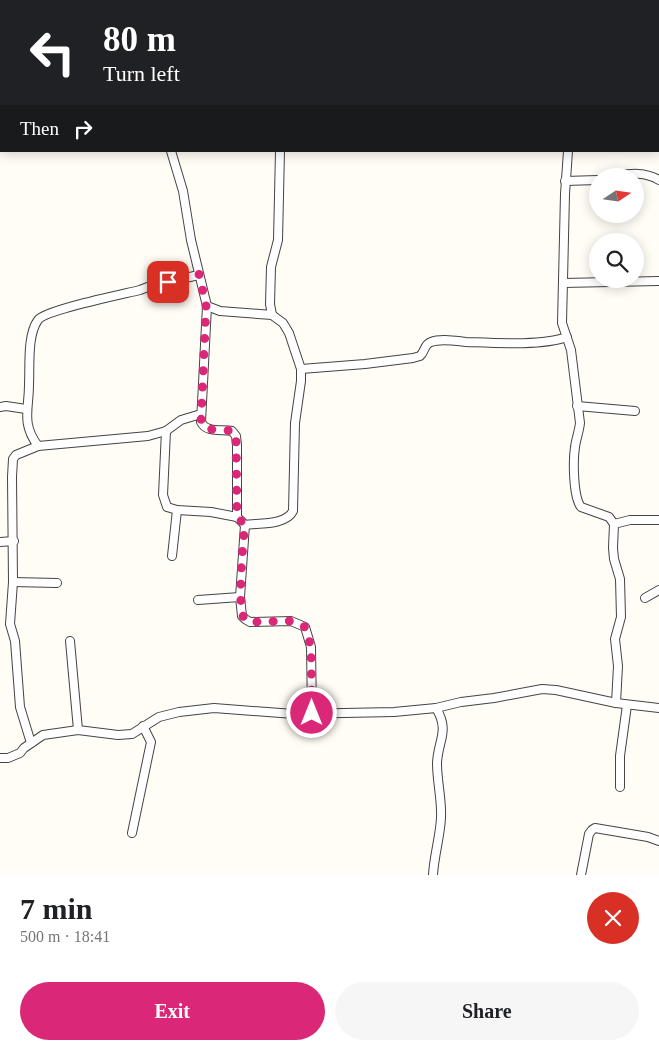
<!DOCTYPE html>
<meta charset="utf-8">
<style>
body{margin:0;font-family:Georgia,serif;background:#f6f6f6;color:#202124;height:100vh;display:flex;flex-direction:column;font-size:19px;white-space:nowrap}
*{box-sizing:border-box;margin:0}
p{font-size:16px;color:#757577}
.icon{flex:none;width:28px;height:28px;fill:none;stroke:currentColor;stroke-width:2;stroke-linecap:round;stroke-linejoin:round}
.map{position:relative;height:875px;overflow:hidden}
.side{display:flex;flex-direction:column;background:#fff;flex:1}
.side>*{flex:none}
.guide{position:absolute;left:0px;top:0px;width:660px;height:152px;box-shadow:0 2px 12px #0003;background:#202124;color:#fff;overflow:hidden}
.needle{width:32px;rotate:77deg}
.buttons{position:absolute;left:589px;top:168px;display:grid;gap:10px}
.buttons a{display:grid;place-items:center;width:55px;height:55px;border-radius:50%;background:#fff;box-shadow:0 2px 12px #0003;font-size:25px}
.pin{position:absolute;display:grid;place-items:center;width:42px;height:42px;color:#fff;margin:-21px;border-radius:10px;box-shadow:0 2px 8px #0006}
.me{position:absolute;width:55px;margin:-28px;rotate:0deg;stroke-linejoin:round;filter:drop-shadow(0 0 4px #0008)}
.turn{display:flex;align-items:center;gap:18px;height:105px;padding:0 20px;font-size:22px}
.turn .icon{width:65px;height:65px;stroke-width:2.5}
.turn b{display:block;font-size:35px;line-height:42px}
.then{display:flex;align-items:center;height:48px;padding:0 20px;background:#0003;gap:10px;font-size:19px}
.round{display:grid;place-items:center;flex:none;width:52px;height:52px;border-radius:26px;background:#f6f6f6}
.head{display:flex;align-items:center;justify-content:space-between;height:85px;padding:0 20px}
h1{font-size:30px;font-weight:600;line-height:38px}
.action{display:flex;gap:10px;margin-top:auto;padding:10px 20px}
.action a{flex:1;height:58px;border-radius:30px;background:#db2777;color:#fff;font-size:20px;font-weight:600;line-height:58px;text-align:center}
.action a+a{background:#f6f6f6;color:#202124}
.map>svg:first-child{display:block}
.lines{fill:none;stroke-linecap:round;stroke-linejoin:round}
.minor-casing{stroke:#444;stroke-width:10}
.path{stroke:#333;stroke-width:1;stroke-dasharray:5 2.5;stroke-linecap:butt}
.minor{stroke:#fff;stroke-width:8}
.route{stroke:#db2777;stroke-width:9;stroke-dasharray:0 16.2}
</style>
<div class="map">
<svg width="659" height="875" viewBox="0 0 659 875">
<rect width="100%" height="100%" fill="#fffdf5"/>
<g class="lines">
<g class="minor-casing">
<g id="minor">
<path d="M141,0V1"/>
<path d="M577,0L578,1"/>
<path d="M0,84H1"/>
<path d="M171,151L183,191L191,240L207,306L201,422C206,433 222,429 232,431L236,436L237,445V517L245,525"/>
<path d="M568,151L565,194L562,323L571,350L580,423C579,432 576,439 575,447C573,460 573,497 581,507L609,517L614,524L613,548L614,559L620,579L621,617L615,639L618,666L616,703"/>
<path d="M617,176C632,173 645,172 659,180"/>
<path d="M565,181L598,180"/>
<path d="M563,283L659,281"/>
<path d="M207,306L220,311L272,315L283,323L289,333L301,369V381L295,423L293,511C286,525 260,523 245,525"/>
<path d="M272,315L270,304L271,267L278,240L280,151"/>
<path d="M301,369L365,364L413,358L420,356C425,352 424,344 431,342C441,338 456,341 466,342C494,343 542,346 567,337"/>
<path d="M577,406L635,411"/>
<path d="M0,407L6,406L26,409"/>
<path d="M166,431L163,495L167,507L177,510L211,512L237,517"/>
<path d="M38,446L148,436L166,431L181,420L201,414"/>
<path d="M614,524L630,520H659"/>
<path d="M245,525L240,597L242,616L245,619L250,622L291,621L305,627L311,647L312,713"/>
<path d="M0,542L14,541"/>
<path d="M172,556L177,510"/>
<path d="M13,582L57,583"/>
<path d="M645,598L659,590"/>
<path d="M198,600L240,597"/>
<path d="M70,641L78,730"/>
<path d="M436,708L461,702L494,698L542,689L556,690L616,703L659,708"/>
<path d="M31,743L20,707L15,641L10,624L13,582L12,477L13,459L16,455L38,446C21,423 29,410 29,384C30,366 27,335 38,320C45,310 124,294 140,290L153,285L199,275"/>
<path d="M0,758H8L20,753L24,748L43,735L78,730L118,735L132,734L159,717L179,712L214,708L294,714L394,712L436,708C450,731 438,740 437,763C437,782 442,800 441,818C440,837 434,856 433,875"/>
<path d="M620,787V756L627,705"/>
<path d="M132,833L151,742L143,726"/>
<path d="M581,875L589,834L592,830L595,828L648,837L659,841"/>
</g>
</g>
<path class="path" d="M274,0V1"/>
<use href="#minor" class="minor"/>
</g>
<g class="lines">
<path class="route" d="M168,282L199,274L206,306L201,422C207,433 222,429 232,431L236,436L237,517L245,525C243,538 237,609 244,618C245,620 248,621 250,622L291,621L305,627L311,647L312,713"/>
</g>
</svg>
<div class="buttons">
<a><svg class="needle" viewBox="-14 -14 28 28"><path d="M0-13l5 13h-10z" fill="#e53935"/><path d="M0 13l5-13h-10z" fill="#757577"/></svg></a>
<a><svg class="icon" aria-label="search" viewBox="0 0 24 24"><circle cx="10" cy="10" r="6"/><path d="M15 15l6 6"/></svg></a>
</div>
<div class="pin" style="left:168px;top:282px;background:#d93025"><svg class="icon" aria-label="arrive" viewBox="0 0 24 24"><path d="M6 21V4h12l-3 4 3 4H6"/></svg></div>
<svg class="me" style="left:312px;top:713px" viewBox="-20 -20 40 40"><circle r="17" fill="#db2777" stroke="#fff" stroke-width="3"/><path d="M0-11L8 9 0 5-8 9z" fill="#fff"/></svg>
<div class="guide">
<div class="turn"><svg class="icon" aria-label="left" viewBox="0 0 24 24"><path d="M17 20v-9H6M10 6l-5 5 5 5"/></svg><div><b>80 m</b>Turn left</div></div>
<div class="then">Then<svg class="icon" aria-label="right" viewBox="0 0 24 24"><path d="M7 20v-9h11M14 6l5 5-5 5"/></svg></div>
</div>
</div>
<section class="side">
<div class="head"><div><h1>7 min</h1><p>500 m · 18:41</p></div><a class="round" style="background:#d93025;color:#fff"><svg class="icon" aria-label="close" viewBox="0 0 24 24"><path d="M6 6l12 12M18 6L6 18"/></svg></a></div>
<div class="action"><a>Exit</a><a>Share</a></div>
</section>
